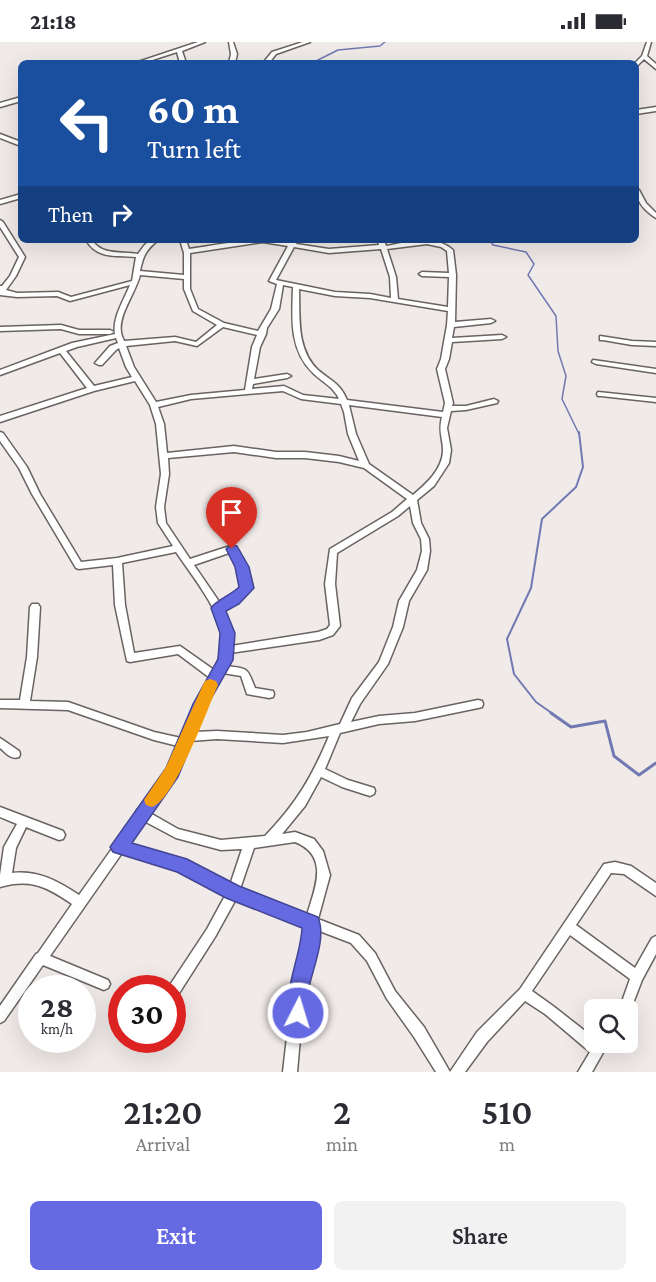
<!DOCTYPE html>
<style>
body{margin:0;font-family:"Crimson Pro",serif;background:#f2f2f3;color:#2b2b33;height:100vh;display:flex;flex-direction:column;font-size:22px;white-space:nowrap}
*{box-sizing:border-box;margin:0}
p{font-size:20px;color:#7c7c81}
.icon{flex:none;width:33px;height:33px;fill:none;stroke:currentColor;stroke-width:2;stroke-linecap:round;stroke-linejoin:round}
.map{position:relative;height:1030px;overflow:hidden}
.sheet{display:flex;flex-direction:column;background:#fff;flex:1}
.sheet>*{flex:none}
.banner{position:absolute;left:18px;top:18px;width:621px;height:183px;border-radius:9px;box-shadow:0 6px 24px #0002;background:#1a4fa0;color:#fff;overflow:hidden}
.controls{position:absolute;left:584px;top:957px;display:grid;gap:12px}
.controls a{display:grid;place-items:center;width:54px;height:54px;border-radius:9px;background:#fff;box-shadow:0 6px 24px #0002;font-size:30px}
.speed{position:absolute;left:18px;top:933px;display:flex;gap:12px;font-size:30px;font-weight:700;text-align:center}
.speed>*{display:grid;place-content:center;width:78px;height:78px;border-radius:50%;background:#fff;box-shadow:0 6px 24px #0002;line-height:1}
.speed small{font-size:15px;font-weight:400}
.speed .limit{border:9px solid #d22;background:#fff;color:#111}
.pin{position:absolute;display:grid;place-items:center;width:51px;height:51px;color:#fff;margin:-62px -26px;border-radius:50% 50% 50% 0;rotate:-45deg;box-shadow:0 0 6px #0007}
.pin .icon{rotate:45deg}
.me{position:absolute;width:66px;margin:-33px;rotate:5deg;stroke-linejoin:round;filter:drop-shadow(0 0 4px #0008)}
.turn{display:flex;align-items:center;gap:21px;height:126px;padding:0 30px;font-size:27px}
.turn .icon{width:78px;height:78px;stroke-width:2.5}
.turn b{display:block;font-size:42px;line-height:51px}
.then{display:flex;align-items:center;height:57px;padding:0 30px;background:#0003;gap:12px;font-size:22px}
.eta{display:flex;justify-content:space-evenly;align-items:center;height:102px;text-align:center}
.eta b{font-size:36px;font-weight:600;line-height:42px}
.button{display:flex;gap:12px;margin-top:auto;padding:12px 30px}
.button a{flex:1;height:69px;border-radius:9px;background:#656ae3;color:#fff;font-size:24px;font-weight:600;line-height:69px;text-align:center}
.button a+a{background:#f2f2f3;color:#2b2b33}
.status{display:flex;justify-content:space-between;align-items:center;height:42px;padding:0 30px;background:#fff;direction:ltr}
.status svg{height:16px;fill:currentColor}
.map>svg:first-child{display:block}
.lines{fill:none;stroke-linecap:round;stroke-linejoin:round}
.stream-far2{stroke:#7278b2;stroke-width:1.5}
.stream-far1{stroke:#7278b2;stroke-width:2}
.stream{stroke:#7278b2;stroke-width:3}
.minor-casing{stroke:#696361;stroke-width:3}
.minor{fill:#fff;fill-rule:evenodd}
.route{fill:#656ae3;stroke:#424594;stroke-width:1.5}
.slow{fill:#f59e0b}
</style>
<div class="status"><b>21:18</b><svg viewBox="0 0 49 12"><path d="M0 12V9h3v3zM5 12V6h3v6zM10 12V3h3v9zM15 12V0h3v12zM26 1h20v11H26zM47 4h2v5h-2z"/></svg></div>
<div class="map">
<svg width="656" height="1030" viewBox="0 0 656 1030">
<rect width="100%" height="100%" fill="#f0eae8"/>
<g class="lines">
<g class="stream-far2">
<path d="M312,21L338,8L380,4L385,0"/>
<path d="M490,198L493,203L526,210L534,222L528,233L556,274L558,309L566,334L562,357L579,392"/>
</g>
<path class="stream-far1" d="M553,672L536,660L514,632L507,597L531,546L542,477L576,445L583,425L579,390"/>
<path class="stream" d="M551,671L571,685L605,679L614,714L639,733L656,721"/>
<g class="minor-casing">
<g id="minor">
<path d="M198,0H205L182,9L186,21H180L177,10L143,21H135Z"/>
<path d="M229,0H233L237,12L235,21H229L231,12Z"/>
<path d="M303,0H310L276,12L269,21H263L272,10Z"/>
<path d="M647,0H651L647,14L656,22V27L644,17L636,25L635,21L642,14Z"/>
<path d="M21,55V59L0,65V61Z"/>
<path d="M656,65V69L636,72V68Z"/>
<path d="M0,92L21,100V104L0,96Z"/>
<path d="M636,146L639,148L646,161L656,171V176C645,169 636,160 636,146Z"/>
<path d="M21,152V156L0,162V158Z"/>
<path d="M0,178L3,180L25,215L16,234L6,248L17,251L58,250L71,255L132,239L136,215C116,213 98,218 86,198H92C102,214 122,209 138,212C145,203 146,198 158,198C146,208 143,214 140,229L184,233V211L180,198H186L189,207C223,202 256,195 290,201L292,198H298L296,202L329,207L379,203L378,198H384L386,204C408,200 435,192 453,208L456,233L455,280L491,277L495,279L491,281L454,285L452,296L502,293L506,295L502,297L452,300L449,317L445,327L453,361L452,364H466L494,357L498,359L497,361L466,368L451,369L447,386L451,408L449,421L434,444L417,458L421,481L429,497L430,509L427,528L409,559L403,585L388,622L360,662L351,680L379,674L415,671L478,658L482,659L483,662L482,665L478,666L415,679L379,682L340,691L325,727L348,738L374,746L375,749L374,752L370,754L342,745L321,735L305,764L282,792L295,790L314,797L323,809L330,833L318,877L359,893L375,911L395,949L424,985L450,1030H436L414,995L387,957L367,919L351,901L317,888V900L304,952L297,1030H283L292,952L305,900V883L236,857L215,895L176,956L172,958V946H168L207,887L226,852L170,825L122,811L50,914L108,938L110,942L108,946L104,948L43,923L4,979L0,981V964L36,912L38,911L72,862C47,845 31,836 0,845V833L4,805L17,782L0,775V765L63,789L65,793L63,797L59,798L26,785L16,806L12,831C38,828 58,839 79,853L136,773L137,768H139L168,727L178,704L154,698L68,668L0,666V658H20L27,615L30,565L32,562H38L40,565L37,615L30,659L68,660L154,690L181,696L195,662L210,636L178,612L130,620L127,619L115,563L113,523L79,527L76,526L32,452L19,426L0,399V390L3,391L27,425L40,452L81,520L117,516L173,504L158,481L156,465L161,432L156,382L150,363L135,339L94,349L0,380V374L87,346L60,311L0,333V328L72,301L115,292C112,276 124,258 130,243L70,259L57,254L17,255L0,253V244H2L10,234L19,215L0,185ZM263,200L288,204L269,239L277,242L271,267L258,289L224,281L198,267L190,247V211ZM427,202L441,205L447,209L449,231L422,230L419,232L422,234L449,235L448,265L398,257L396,235L387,207ZM294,205L329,211L381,207L390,235L391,256L370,252L335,250L276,238ZM140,233L184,237V247L193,269L217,283L196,300L175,295L124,299C123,296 121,293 121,290C118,273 136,250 140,233ZM283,243L293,245C292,276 289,308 313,331C322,340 334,345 339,357L303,353L284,344L252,347L253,342L287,336L291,334L287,332L254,337L260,305L266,292L267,286L279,267ZM299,247L335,254L370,256L448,269L447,283L441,317L437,327L445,361L443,370L347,358C340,341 331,339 318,328C296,307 300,275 299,247ZM223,285L257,293L252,305L245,348L191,353L156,360L134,325L126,304L175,299L197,304ZM116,296L118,301L110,304L95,321L99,323H102L116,308L119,306L126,325L132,335L94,344L66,309L77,305ZM283,349L301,357L341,362L344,370L348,392L359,419L339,414L305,410H276L234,404L167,411L164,382L158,365L191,357ZM349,363L442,375C438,390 443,396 443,409C442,428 426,442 413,453L369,422L356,392ZM234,410L276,416H305L339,420L364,426L407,457L392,470L330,507L325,542L330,583L327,587L318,590L231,604L232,591L223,568L238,561L252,546L247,525L238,509L237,507L230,504L190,517L166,481L164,465L169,432L168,416ZM410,464L413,481L421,497L422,509L417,528L399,559L393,585L379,620L352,656L340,682L307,690L283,693L217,689L194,690L205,663L223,631L241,634L247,652L269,656L273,655L274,652L273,649L255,646C247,625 248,627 227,624L230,618V611L319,598L333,593L340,584L335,542L337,511L398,474ZM176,510C190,531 220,568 222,592C223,604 220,617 214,628L180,604L134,611L125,563L122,521ZM229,511L237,525L242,545L232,555L220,561L194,523ZM329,694C312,735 296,762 265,794L221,798L178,787L150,771L176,733L190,699L217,697L283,701ZM144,779L176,796L221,808L242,807L230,843L176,816L128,802ZM295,800C330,814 315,846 307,873L240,847L254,806Z"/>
<path d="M61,283L79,288H110L114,290L110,292H79L61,287L0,289V285Z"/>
<path d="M600,294L632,299L656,300V304L632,303L603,298H600Z"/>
<path d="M593,318L656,327V331L596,322L592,320Z"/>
<path d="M598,350L656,356V360L601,354H598L597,352Z"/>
<path d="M0,696L19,709L20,712L19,715C11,718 6,711 0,706Z"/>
<path d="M615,820L631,824L656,841V854L624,832L611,831L576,883L635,926L652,896L656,894V912L642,938L629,972L627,973V968H619L630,937L570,893L532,949L553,964L594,996V1000H609L592,1030H578L590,1010L545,972L525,959L487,1000L465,1030H450L477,990L520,947L604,822Z"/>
</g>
</g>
<use href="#minor" class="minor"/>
</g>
<path class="route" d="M232,502L237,504L249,525L254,546L239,562L226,569L235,591L233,618L207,664L178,735L132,801L187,817L239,844L318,875C327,897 312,927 308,950C306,959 308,968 305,978L298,981L291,978C281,953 301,914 302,886L226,856L177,830L113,810L110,805L166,726L193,662L218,617L220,591L211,566C215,559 231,553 239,545L235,525L226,507Z"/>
<path class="slow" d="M210,637L216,639L218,643C207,668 175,757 152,765L146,763L144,758L166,725L203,643L205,639Z"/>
</svg>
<div class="controls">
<a><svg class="icon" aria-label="search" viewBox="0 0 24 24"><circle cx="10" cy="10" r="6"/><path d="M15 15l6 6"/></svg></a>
</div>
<div class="speed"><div>28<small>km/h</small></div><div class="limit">30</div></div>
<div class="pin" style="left:232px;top:507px;background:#d93025"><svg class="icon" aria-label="arrive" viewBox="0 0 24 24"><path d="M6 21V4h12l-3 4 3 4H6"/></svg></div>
<svg class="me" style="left:298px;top:971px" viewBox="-20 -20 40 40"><circle r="17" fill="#656ae3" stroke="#fff" stroke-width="3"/><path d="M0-11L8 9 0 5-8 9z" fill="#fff"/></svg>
<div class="banner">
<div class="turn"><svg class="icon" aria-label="left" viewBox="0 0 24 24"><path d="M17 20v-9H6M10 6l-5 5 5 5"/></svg><div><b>60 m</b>Turn left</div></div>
<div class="then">Then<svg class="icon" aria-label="right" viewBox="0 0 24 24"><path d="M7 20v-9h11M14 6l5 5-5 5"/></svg></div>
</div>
</div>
<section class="sheet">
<div class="eta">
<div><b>21:20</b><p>Arrival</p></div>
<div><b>2</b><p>min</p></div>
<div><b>510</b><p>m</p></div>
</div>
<div class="button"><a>Exit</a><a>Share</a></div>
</section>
